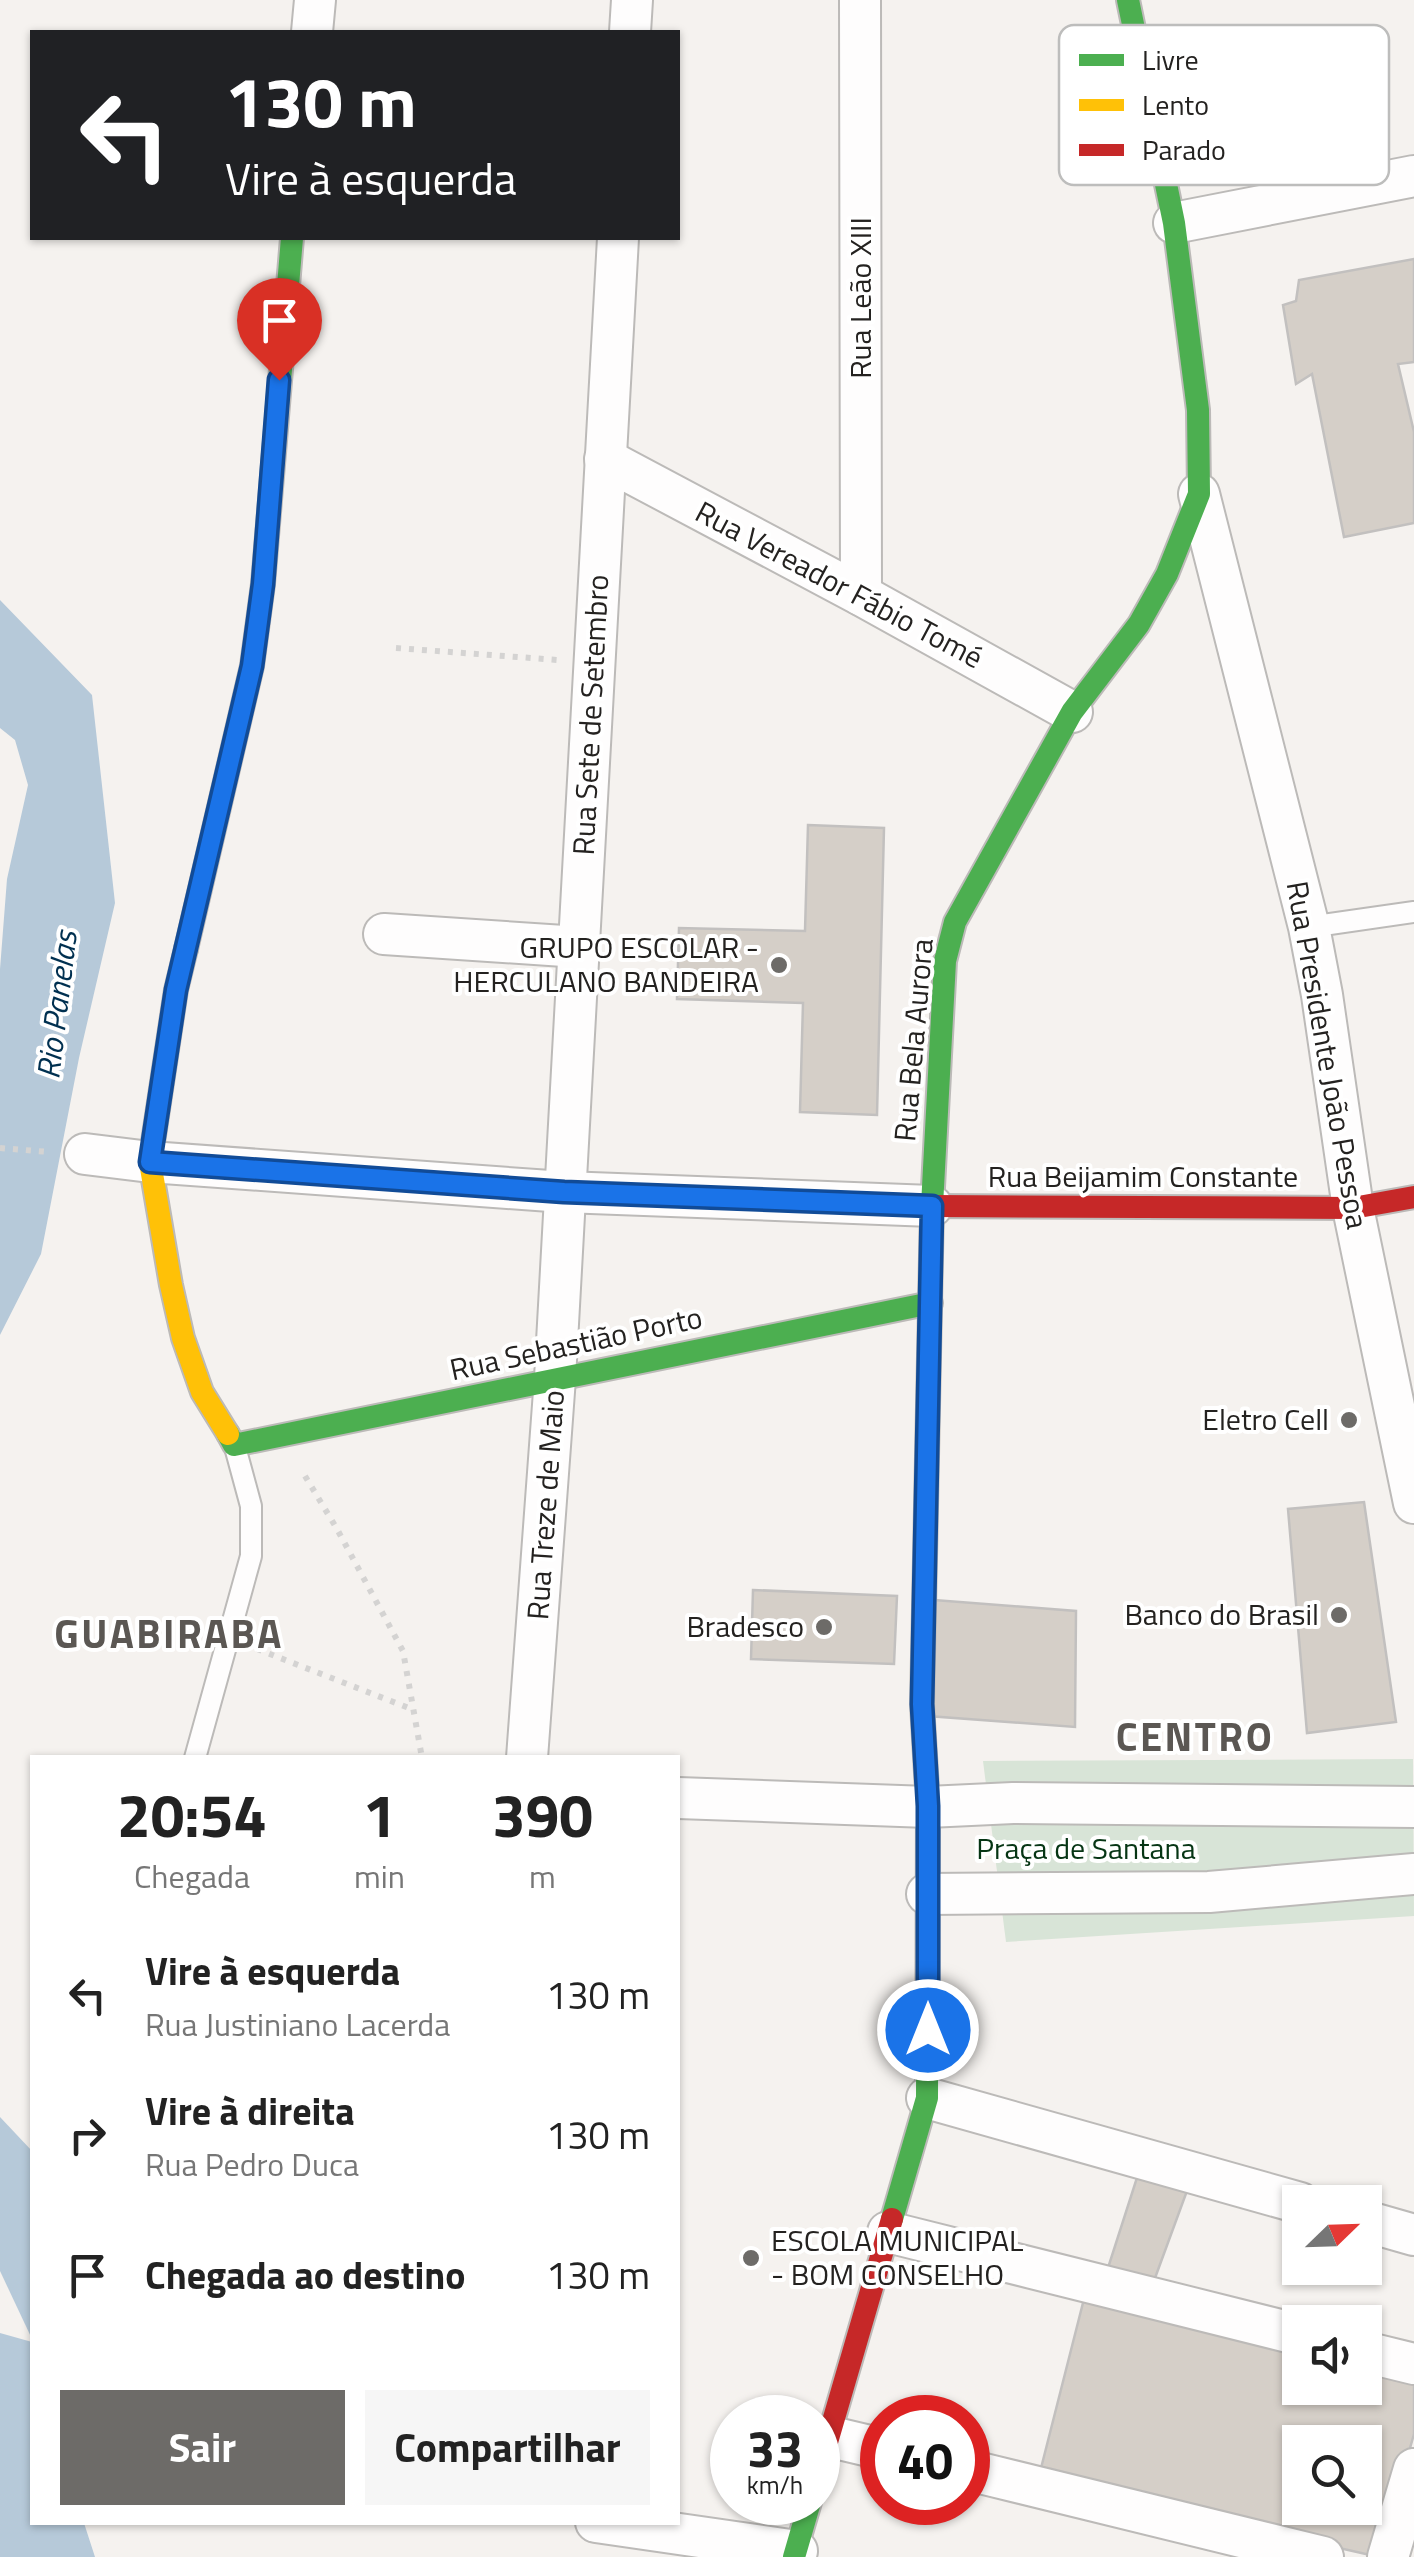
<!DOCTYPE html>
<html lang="pt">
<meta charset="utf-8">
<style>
body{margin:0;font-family:"Titillium Web",sans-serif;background:#f6f6f6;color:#222;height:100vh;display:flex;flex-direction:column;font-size:38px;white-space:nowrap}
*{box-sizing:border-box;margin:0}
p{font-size:32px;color:#767676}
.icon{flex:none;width:55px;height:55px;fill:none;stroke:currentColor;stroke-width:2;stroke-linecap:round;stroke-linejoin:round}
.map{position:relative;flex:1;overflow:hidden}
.panel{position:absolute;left:30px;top:1755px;width:650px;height:770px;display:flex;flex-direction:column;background:#fff;border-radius:0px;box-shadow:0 2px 8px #0004}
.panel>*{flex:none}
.hud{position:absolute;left:30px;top:30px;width:650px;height:210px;border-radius:0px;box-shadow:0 2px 8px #0004;background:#202124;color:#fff;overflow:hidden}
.needle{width:65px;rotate:67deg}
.fabs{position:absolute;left:1282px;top:2185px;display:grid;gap:20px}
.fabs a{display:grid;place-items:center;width:100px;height:100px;border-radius:0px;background:#fff;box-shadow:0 2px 8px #0004;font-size:50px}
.speed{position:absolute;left:710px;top:2395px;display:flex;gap:20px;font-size:50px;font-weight:700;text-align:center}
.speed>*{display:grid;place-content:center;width:130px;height:130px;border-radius:50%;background:#fff;box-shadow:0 2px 8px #0004;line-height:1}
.speed small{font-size:25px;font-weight:400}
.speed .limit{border:15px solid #d22;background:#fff;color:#111}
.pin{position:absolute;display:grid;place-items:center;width:85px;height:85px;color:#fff;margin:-102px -42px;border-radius:50% 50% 50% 0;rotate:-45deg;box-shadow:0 0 10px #0007}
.pin .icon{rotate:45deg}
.me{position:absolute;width:110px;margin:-55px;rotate:0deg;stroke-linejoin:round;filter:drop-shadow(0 0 8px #0008)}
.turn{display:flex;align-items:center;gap:35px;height:210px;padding:0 30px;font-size:45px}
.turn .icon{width:130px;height:130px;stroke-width:2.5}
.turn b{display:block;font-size:70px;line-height:85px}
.eta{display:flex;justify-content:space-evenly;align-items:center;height:170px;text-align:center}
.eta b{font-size:60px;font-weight:700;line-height:70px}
.button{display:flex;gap:20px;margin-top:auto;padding:20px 30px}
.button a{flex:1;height:115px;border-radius:0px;background:#6d6b68;color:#fff;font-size:40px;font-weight:700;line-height:115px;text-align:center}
.button a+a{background:#f6f6f6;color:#222}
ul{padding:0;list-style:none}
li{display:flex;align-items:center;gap:30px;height:140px;padding:0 30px}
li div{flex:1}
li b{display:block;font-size:38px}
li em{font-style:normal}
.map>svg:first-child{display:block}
.green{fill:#d8e4d7}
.water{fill:#b6c9d9}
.building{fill:#d5cfc8;stroke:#c2c0bf;stroke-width:2.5;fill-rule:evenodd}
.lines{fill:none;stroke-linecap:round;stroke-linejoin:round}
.lane-casing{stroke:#bcbab8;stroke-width:24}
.street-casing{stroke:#bcbab8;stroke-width:44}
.fast-casing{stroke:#bcbab8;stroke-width:26}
.slow-casing{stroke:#bcbab8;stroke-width:26}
.jam-casing{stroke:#bcbab8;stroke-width:26}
.path{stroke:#d4d3d2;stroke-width:6;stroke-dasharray:5 8;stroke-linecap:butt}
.lane{stroke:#fefdfd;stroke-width:20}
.street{stroke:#fefdfd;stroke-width:40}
.fast{stroke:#4caf50;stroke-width:22}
.slow{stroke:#ffc107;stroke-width:22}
.jam{stroke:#c62828;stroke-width:22}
.route-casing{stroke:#114b97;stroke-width:25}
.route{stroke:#1a73e8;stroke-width:18}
.poi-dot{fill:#6d6b68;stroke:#fff;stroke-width:4}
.labels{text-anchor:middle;stroke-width:8;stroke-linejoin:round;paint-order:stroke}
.street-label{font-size:30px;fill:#242220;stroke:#fff}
.poi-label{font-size:30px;fill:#242220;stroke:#fff;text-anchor:end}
.park-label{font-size:30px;fill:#063514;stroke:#fff}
.water-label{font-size:32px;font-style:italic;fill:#003050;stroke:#fff}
.district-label{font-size:40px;font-weight:bold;letter-spacing:2.5px;fill:#5b5753;stroke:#fff}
.key{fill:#fff;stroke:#bdbdbc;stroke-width:2.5}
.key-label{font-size:28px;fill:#242220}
</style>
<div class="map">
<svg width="1414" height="2557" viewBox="0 0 1414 2557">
<rect width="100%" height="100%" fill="#f5f2ef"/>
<path class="green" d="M1413,1759L1414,1916L1006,1942L983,1761Z"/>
<g class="water">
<path d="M0,600L92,695L115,903L79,1058L41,1254L0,1335V969L7,879L28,785L15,740L0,728Z"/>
<path d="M0,2117L32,2151V2339L0,2271Z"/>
<path d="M0,2333L32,2342V2522L84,2523L95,2557H0Z"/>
</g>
<g class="building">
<path d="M1414,259V362L1398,364L1414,432V523L1344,537L1312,374L1296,384L1283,305L1296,301L1299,280Z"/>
<path d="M808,825L884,828L877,1115L800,1112L803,1003L677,999L679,928L805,931Z"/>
<path d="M1364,1502L1396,1722L1307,1733L1288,1509Z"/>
<path d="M753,1590L897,1596L894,1664L751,1659Z"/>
<path d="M934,1600L1076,1611L1075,1727L928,1716Z"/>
<path d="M1143,2159L1191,2180L1155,2278L1107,2271Z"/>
<path d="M1085,2295L1300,2347V2388H1365V2363L1414,2375V2434L1379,2557L1038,2480ZM1300,2442H1365V2508H1300Z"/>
</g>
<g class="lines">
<g class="lane-casing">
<g id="lane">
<path d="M1309,927L1414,912"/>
<path d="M195,1758L251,1556V1506L235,1447"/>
</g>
</g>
<g class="street-casing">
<g id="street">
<path d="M860,0L861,595"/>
<path d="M312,32L315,0"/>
<path d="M630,32L632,0"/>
<path d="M1174,223L1414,176"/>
<path d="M605,459L861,595L1072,712"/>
<path d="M1199,494L1309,927L1322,995L1353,1208L1414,1503"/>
<path d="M384,934L579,947"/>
<path d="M85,1154L150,1162L564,1192L932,1206"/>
<path d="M527,1758L555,1378L618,238"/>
<path d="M678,1798L928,1807L1013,1803L1414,1807"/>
<path d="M927,1894L1209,1892L1414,1874"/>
<path d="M927,2098L1300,2203"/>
<path d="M1365,2221L1414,2235"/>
<path d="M888,2232L1300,2335"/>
<path d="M1365,2352L1414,2364"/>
<path d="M827,2436L882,2449"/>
<path d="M968,2470L1323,2557"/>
<path d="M596,2522L797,2551"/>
<path d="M1388,2557L1414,2469"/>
</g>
</g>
<g class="fast-casing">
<g id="fast">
<path d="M186,949L252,666L263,584L292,238"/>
<path d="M929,1356L932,1206L945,961L955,922L1072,712L1139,624L1167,574L1199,494L1198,410L1174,223L1128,0"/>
<path d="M228,1434L234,1445L931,1303"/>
<path d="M892,2219L927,2098L928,1807L922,1704L924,1608"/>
<path d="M794,2557L810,2502"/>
</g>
</g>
<g class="slow-casing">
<path id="slow" d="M186,949L176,990L150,1162L171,1285L183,1338L202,1392L228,1434"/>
</g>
<g class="jam-casing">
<g id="jam">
<path d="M932,1206L1353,1208L1414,1197"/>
<path d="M924,1608L929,1356"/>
<path d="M818,2473L892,2219"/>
</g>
</g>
<g class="path">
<path d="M396,648L558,660"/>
<path d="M0,1148L49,1152"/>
<path d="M305,1476L337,1529L403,1651L422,1758"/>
<path d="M257,1649L414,1710"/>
</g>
<use href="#lane" class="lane"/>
<use href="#street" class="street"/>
<use href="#fast" class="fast"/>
<use href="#slow" class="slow"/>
<use href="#jam" class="jam"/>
</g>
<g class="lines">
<g class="route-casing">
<path id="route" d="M279,380L263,584L252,666L176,990L150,1162L564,1192L932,1206L922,1704L928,1806V2030"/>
</g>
<use href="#route" class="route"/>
</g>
<g class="poi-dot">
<circle cx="779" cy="965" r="10"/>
<circle cx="1349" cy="1420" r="10"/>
<circle cx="1339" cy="1615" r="10"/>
<circle cx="824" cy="1627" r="10"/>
<circle cx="751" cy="2258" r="10"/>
</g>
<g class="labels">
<g class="street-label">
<text transform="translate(861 298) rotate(-90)" y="10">Rua Leão XIII</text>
<text transform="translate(839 585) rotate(28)" y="10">Rua Vereador Fábio Tomé</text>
<text transform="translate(591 715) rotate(-87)" y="10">Rua Sete de Setembro</text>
<text transform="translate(914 1040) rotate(-85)" y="10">Rua Bela Aurora</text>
<text transform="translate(1327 1055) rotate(80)" y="10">Rua Presidente João Pessoa</text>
<text x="1143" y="1187">Rua Beijamim Constante</text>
<text transform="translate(576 1344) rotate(-12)" y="10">Rua Sebastião Porto</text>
<text transform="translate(546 1505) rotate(-86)" y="10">Rua Treze de Maio</text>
</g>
<g class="poi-label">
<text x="759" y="958">GRUPO ESCOLAR -<tspan x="759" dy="34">HERCULANO BANDEIRA</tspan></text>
<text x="1329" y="1430">Eletro Cell</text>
<text x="1319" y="1625">Banco do Brasil</text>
<text x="804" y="1637">Bradesco</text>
<text x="771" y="2251" text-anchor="start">ESCOLA MUNICIPAL<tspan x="771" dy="34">- BOM CONSELHO</tspan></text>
</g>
<g class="park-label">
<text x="1086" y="1859">Praça de Santana</text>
</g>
<g class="water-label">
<text transform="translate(57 1005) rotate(-83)" y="11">Rio Panelas</text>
</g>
<g class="district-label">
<text x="169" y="1648">GUABIRABA</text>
<text x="1195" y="1751">CENTRO</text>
</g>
</g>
<rect x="1059" y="25" width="330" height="160" rx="15" class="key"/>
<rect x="1079" y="54" width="45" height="12" fill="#4caf50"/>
<rect x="1079" y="99" width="45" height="12" fill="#ffc107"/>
<rect x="1079" y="144" width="45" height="12" fill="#c62828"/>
<g class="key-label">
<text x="1142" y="70">Livre</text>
<text x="1142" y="115">Lento</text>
<text x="1142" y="160">Parado</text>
</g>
</svg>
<div class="fabs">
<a><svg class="needle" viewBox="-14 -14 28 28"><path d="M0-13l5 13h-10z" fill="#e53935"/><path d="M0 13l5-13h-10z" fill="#767676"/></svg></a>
<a><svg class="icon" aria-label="sound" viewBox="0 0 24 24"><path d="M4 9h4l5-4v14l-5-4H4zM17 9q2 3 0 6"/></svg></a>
<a><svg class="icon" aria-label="search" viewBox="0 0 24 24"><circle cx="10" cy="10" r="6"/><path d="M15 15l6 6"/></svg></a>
</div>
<div class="speed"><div>33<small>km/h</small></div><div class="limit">40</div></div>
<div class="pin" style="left:279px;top:380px;background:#d93025"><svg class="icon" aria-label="arrive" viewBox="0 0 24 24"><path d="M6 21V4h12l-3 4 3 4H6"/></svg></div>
<svg class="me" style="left:928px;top:2030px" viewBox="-20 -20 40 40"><circle r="17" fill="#1a73e8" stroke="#fff" stroke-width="3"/><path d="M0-11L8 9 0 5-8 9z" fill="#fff"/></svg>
<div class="hud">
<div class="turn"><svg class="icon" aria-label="left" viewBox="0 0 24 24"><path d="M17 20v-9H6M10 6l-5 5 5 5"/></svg><div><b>130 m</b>Vire à esquerda</div></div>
</div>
<section class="panel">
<div class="eta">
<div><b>20:54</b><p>Chegada</p></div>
<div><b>1</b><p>min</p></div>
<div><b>390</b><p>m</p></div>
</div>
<ul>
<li><svg class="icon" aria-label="left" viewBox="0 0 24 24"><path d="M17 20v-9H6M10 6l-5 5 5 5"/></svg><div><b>Vire à esquerda</b><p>Rua Justiniano Lacerda</p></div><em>130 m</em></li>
<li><svg class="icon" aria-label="right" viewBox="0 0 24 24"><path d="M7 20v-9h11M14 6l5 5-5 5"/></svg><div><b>Vire à direita</b><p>Rua Pedro Duca</p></div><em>130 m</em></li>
<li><svg class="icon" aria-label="arrive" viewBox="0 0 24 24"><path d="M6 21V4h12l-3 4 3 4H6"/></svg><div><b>Chegada ao destino</b></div><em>130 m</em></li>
</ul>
<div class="button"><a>Sair</a><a>Compartilhar</a></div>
</section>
</div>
